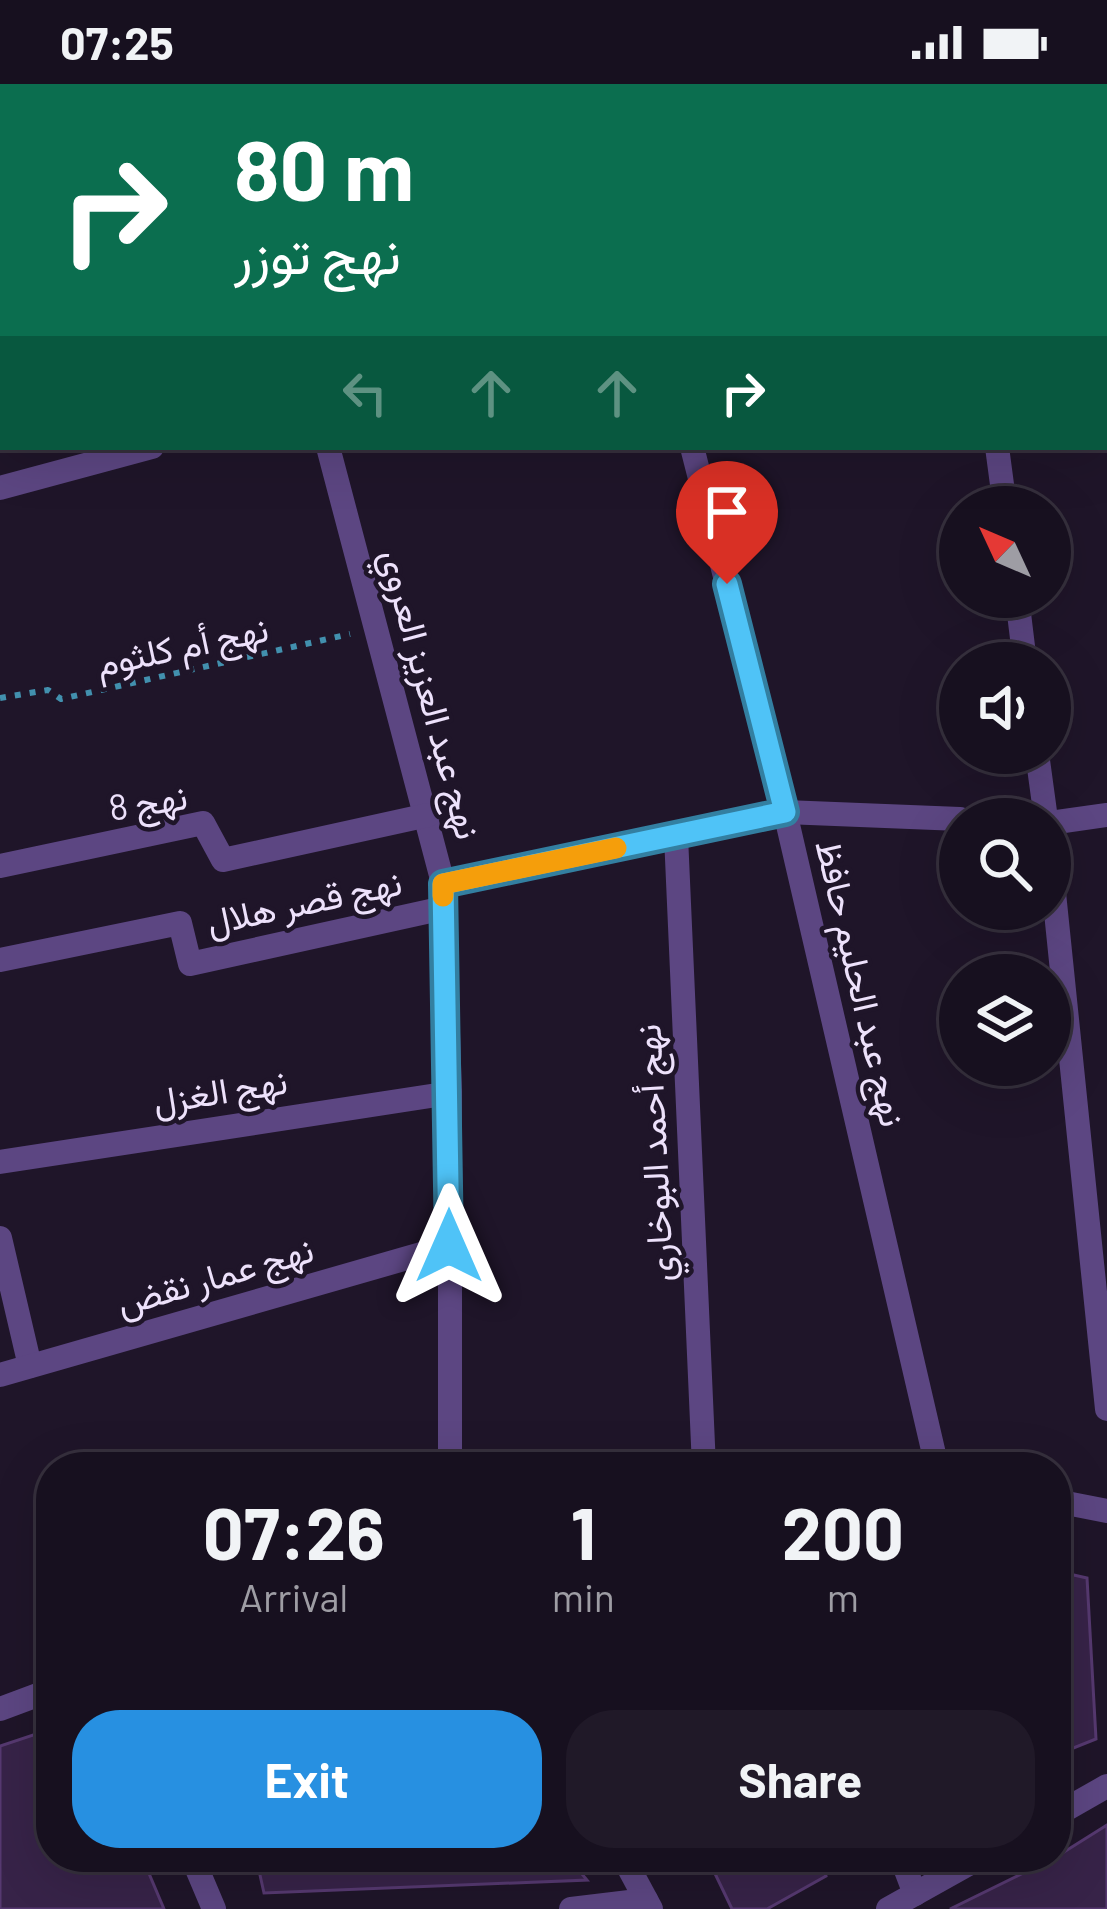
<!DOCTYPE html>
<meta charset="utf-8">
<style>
body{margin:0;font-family:Barlow,Vazirmatn,sans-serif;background:#201928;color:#f1f3f6;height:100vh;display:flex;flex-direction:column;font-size:45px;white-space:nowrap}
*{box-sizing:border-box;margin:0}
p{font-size:39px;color:#9e9da4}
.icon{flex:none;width:66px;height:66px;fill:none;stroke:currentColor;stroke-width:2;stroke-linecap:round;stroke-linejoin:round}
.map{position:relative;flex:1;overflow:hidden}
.details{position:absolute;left:36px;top:1368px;width:1035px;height:420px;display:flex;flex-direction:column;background:#17101f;border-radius:48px;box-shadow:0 12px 48px #0002,0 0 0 3px #36303d}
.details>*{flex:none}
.guide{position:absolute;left:0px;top:0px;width:1107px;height:366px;box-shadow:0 12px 48px #0002,0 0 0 3px #36303d;background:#0b6e4f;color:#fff;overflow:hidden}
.needle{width:78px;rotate:314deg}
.fabs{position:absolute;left:939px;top:402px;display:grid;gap:24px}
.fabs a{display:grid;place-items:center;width:132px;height:132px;border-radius:50%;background:#17101f;box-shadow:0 12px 48px #0002,0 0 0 3px #36303d;font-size:60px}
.pin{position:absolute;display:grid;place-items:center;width:102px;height:102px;color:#fff;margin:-123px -51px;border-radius:50% 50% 50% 0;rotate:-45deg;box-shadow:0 0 12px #0007}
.pin .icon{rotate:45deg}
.me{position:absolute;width:132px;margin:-66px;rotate:0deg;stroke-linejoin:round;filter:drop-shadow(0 0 9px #0008)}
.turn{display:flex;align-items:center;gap:42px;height:252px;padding:0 36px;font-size:54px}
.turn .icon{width:156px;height:156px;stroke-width:2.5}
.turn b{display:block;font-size:84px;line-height:102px}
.lanes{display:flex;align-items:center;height:114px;padding:0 36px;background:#0003;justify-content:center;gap:60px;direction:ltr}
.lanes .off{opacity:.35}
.eta{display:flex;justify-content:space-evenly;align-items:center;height:204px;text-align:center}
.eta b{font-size:72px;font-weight:700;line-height:84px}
.action{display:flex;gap:24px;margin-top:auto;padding:24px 36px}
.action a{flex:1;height:138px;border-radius:48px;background:#2790e1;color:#fff;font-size:48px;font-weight:700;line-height:138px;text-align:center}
.action a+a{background:#201928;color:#f1f3f6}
.status{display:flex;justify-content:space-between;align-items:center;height:84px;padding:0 60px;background:#17101f;direction:ltr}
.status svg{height:33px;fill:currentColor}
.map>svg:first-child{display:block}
.building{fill:#372348;stroke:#563970;stroke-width:3}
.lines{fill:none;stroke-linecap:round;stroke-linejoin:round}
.path{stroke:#4290ae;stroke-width:6;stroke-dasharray:6 9;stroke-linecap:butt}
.minor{stroke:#5c4682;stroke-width:24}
.route-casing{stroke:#337fa1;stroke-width:30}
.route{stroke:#4fc3f7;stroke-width:21}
.slow{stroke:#f59e0b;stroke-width:21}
.labels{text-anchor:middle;stroke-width:9;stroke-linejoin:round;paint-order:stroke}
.street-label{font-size:36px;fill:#ede1fb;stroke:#1f1529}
</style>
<div class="status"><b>07:25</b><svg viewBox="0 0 49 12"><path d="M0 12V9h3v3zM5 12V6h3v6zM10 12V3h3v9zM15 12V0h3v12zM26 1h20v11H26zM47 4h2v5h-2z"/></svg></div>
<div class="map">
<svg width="1107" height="1825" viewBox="0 0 1107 1825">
<rect width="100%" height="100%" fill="#1f1529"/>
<g class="building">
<path d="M1056,1487L1087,1494L1096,1655L1056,1671Z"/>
<path d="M51,1645V1773H142L164,1825H0V1662Z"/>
<path d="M1107,1741V1825H950L1056,1773Z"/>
<path d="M256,1773H568L587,1796L264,1809Z"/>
<path d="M707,1773H820L826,1792L767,1825H732Z"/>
</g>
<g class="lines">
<path class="path" d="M0,614L48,606L61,615L350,550"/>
<g class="minor">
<path d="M184,0L185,3"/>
<path d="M602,0L603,3"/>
<path d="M942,0L943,3"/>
<path d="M123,3L130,0"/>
<path d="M274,3L280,0"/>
<path d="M966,3L977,0"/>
<path d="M1104,3L1107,10"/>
<path d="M0,11L3,18"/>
<path d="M0,55L3,53"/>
<path d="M0,209L3,208"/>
<path d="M0,238L3,246"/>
<path d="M328,363L443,799L450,1009V1383"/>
<path d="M692,363L785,728L937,1383"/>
<path d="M997,363L1005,423"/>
<path d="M0,404L152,363"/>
<path d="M1017,513L1025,579"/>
<path d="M1037,669L1046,735"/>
<path d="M1050,739L1107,731"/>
<path d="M676,752L704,1383"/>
<path d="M1050,770L1107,1325"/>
<path d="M0,782L203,739L223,776L428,731"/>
<path d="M443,799L785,728L960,735"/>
<path d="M0,876L180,839L190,880L444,824"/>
<path d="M0,1078L450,1009"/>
<path d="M0,1154L30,1282"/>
<path d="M0,1291L449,1162"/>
<path d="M1056,1417L1107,1427"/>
<path d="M0,1625L51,1606"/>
<path d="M1056,1731L1107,1702"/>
<path d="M192,1773L214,1825"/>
<path d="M623,1773L651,1825"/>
<path d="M901,1773L915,1810"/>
<path d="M571,1825L646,1816"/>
<path d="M888,1825L981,1773"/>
</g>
</g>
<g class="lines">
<g class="route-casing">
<path id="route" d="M449,1162L443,800L785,728L727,500"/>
</g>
<use href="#route" class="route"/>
<path class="slow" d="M443,812V800L616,764"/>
</g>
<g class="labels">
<g class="street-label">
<text transform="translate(182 562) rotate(-12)" y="13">نهج أم كلثوم</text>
<text transform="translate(431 610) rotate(75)" y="13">نهج عبد العزيز العروي</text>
<text transform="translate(148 718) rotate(-9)" y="13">نهج 8</text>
<text transform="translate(304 818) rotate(-12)" y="13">نهج قصر هلال</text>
<text transform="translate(861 899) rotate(77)" y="13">نهج عبد الحليم حافظ</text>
<text transform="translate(220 1007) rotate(-9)" y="13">نهج الغزل</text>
<text transform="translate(654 1069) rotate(-93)" y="13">نهج أحمد البوخاري</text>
<text transform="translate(215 1192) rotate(-16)" y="13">نهج عمار نقض</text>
</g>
</g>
</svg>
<div class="fabs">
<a><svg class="needle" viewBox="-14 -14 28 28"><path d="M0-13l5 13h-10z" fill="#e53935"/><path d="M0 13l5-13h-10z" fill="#9e9da4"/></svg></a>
<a><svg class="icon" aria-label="sound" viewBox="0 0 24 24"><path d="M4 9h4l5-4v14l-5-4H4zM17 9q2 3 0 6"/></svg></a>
<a><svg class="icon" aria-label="search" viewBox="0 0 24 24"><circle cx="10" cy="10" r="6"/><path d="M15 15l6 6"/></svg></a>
<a><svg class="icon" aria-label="layers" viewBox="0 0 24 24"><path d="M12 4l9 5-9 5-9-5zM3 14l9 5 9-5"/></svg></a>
</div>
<div class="pin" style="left:727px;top:500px;background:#d93025"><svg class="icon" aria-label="arrive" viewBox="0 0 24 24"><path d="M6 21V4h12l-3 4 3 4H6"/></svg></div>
<svg class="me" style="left:449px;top:1162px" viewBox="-20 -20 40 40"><path d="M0-17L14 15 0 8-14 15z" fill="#4fc3f7" stroke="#fff" stroke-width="4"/></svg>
<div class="guide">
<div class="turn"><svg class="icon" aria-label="right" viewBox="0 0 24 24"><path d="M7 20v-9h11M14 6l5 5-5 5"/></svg><div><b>80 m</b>نهج توزر</div></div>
<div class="lanes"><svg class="icon off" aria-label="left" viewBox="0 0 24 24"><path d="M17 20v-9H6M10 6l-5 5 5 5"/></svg><svg class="icon off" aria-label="ahead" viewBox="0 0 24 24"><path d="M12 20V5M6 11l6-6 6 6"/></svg><svg class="icon off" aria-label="ahead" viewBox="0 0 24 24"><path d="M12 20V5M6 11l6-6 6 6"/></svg><svg class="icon" aria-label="right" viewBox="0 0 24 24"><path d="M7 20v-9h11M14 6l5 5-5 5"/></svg></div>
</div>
<section class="details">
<div class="eta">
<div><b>07:26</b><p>Arrival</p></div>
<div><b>1</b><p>min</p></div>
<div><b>200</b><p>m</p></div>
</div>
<div class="action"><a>Exit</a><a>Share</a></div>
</section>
</div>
